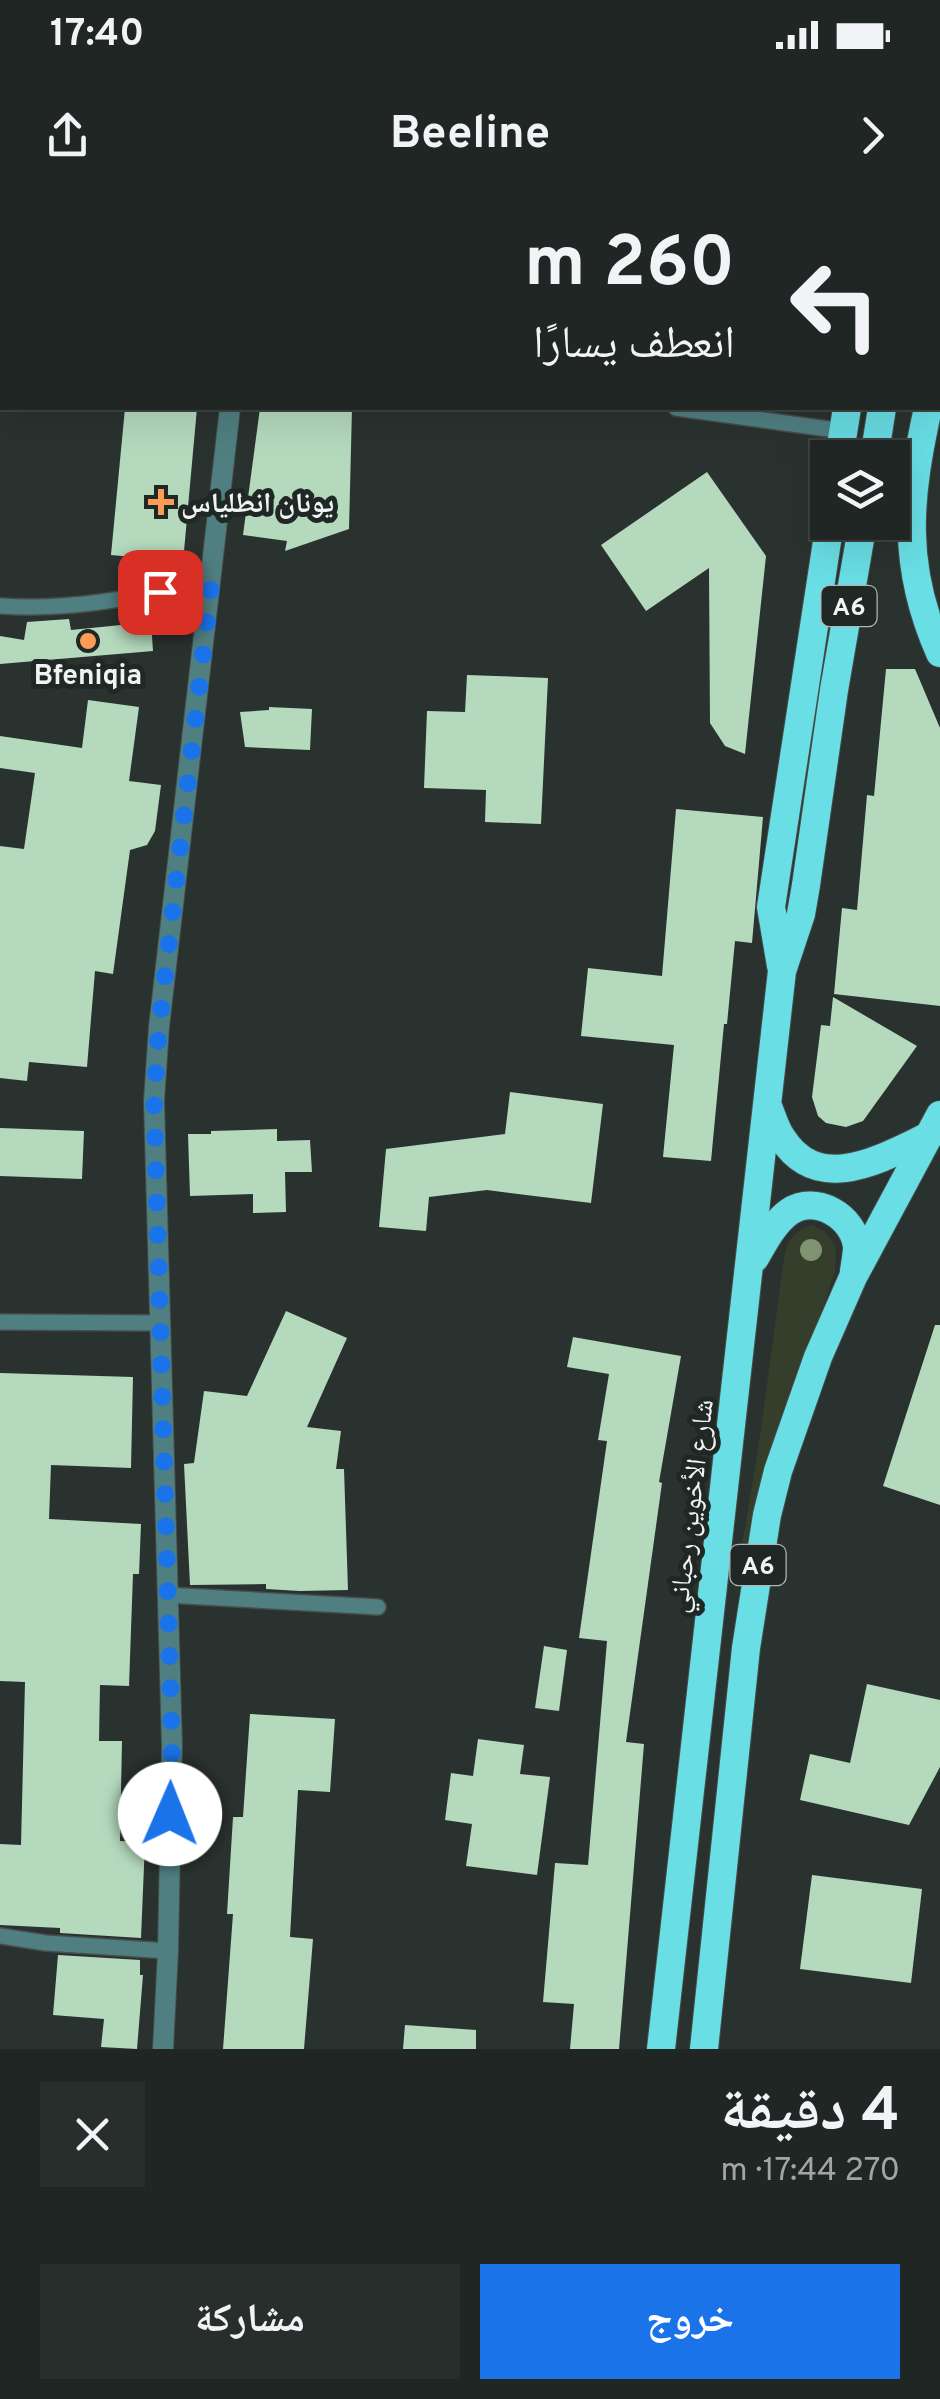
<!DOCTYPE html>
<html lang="ar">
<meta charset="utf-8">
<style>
body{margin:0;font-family:Overpass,"Noto Naskh Arabic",sans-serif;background:#282e2c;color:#f1f3f6;direction:rtl;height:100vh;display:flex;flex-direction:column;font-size:38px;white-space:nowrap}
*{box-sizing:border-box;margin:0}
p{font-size:32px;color:#a2a5a6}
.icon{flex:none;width:55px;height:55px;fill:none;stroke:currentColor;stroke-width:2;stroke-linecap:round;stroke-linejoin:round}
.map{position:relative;height:1849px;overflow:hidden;direction:ltr}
.side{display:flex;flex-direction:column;background:#202624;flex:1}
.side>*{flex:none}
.guide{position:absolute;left:0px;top:0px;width:940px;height:210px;box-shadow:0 10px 40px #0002,0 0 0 2px #3d4341;direction:rtl;background:#202624;color:#f1f3f6;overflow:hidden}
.controls{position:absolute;left:810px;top:240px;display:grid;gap:20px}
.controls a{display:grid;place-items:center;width:100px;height:100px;border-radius:0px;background:#202624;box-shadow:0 10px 40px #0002,0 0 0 2px #3d4341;font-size:50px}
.pin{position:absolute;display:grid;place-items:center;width:85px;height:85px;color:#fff;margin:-42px;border-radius:20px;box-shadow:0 5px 15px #0006}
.me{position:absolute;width:110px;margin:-55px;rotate:1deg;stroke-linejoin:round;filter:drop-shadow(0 0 8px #0008)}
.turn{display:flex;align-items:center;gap:35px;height:210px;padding:0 40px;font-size:45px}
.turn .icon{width:130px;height:130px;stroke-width:2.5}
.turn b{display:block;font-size:70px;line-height:85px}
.round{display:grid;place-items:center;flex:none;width:105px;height:105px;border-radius:0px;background:#282e2c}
.headline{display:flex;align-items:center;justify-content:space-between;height:170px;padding:0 40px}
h1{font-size:60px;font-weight:700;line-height:75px}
.action{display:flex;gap:20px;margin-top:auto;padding:20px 40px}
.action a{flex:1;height:115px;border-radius:0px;background:#1a73e8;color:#fff;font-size:40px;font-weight:700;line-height:115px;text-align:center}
.action a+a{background:#282e2c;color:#f1f3f6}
.status{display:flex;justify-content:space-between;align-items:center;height:70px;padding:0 50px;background:#202624;direction:ltr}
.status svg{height:28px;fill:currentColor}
header{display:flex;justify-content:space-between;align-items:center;height:130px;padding:0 40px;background:#202624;font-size:45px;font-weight:700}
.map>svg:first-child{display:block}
.green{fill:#353e2b}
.building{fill:#b4d9bd}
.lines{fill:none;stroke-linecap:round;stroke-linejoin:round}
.service-casing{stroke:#464d4b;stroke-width:18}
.tertiary-casing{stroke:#464d4b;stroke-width:22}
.trunk-casing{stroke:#464d4b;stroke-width:30}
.service{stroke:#507f82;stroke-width:15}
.tertiary{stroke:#507f82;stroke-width:20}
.trunk{stroke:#69dee5;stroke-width:28}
.tree{fill:#7f9271}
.route{stroke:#1a73e8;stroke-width:18;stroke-dasharray:0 32.4}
.poi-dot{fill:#fd9d55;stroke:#202826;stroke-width:4}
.labels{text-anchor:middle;stroke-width:10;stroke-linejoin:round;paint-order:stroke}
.shield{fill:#202826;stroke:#b1b7b6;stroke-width:2.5}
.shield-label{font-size:25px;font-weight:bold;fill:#eff4f3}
.poi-label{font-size:28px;font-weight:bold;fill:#eff4f3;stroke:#202826;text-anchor:start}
.street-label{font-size:28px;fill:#eff4f3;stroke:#202826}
</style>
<div class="status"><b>17:40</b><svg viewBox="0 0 49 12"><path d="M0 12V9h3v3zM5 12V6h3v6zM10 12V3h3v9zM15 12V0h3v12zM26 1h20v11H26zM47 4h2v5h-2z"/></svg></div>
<header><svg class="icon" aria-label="forward" viewBox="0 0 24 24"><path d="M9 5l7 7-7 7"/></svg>Beeline<svg class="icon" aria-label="share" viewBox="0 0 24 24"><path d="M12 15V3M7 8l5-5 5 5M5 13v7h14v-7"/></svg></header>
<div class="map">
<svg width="940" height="1849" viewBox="0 0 940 1849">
<rect width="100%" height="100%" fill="#2a3230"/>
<path class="green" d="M812,1025L825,1032L836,1046L835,1071L814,1136L746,1377L737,1375L758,1250L785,1052C791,1036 796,1031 812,1025Z"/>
<g class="building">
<path d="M125,208H197L183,362L111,355Z"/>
<path d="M260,208H352L349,329L285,351L287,341L243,335Z"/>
<path d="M707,272L766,356L745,554L725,546L710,523L709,368L646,411L601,345Z"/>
<path d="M69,419L71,430L151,422L153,451L0,464V436L24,440L27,422Z"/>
<path d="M886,469H915L940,528V806L834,794L842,708L857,710L867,595L874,596Z"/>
<path d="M467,475L548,478L541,624L485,622L486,590L424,588L427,511L465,512Z"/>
<path d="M88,500L139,507L129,581L161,585L155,631L147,645L130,650L113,774L95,771L87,867L29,862L27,881L0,878V646L24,649L35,573L0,568V536L82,548Z"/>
<path d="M269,507L312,509L310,550L245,547L240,512L269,510Z"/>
<path d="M676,609L763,617L752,743L735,741L727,824H724L711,961L663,957L674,845L581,836L588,768L662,776Z"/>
<path d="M833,797L917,846L863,921L846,927L826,923L818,916L812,897L821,825L830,826Z"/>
<path d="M510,892L603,904L591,1003L487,990L429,997L426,1031L379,1027L386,949L505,934Z"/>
<path d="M0,928L84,931L82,979L0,976Z"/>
<path d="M277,929V941L310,940L312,972H285L286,1012L253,1013V994L190,996L188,934H211V931Z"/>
<path d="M286,1111L347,1138L307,1227L341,1231L336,1269H344L348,1390L300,1391L266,1389V1384L190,1385L184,1264L194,1263L204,1191L247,1196Z"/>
<path d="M935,1125H940V1305L883,1286Z"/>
<path d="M573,1137L681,1156L659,1282L662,1283L626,1542L644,1544L619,1849H570L574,1804L543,1802L555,1663L588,1665L607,1441L579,1438L607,1241L598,1240L609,1174L567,1167Z"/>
<path d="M0,1173L133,1177L131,1268L51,1265L49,1319L141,1324L139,1374H133L129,1486L100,1485L99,1541H122L120,1641L145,1642L141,1738L60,1733V1728L0,1725V1644L21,1645L25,1482L0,1481Z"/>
<path d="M544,1446L567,1450L559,1511L535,1508Z"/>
<path d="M867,1484L940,1500V1567L909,1625L800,1600L810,1554L850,1563Z"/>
<path d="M250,1514L335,1519L330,1592L298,1590L290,1737L313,1739L304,1849H223L233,1714H227L233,1617H243Z"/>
<path d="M478,1539L524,1545L520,1574L550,1577L537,1675L466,1666L472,1624L445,1620L451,1573L473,1576Z"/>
<path d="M812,1675L922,1689L911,1783L800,1769Z"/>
<path d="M58,1755L140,1760V1775H143L137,1849L101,1847L104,1819L53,1815Z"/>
<path d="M405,1825L476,1830V1849H403Z"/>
</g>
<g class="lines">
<g class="service-casing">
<g id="service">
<path d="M676,208L843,231"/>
<path d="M0,406C72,411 142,397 211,379"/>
<path d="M0,1122L160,1123"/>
<path d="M166,1395L378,1407"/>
<path d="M0,1736L46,1743L168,1751"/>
</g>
</g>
<g class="tertiary-casing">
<g id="tertiary">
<path d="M249,2V0"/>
<path d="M163,1849L168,1751L172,1546L154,901L159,827L230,208"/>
</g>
</g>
<g class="trunk-casing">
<g id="trunk">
<path d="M878,2V0"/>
<path d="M917,2L918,0"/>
<path d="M938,156L940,140"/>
<path d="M928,208C908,299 901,365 940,453"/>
<path d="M839,258L847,208"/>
<path d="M874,258L882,208"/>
<path d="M781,766L771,707L830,322"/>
<path d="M769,909C773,919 776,930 782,938C819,996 882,958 929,936"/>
<path d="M755,1058C764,1042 774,1023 789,1012C815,994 854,1016 857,1047C857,1054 855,1064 854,1071"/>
<path d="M661,1849L782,771L801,714L806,685L834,490L863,322"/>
<path d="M704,1849L746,1448L767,1315L778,1271L818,1157L853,1077L940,915"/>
</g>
</g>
<use href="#service" class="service"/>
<use href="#tertiary" class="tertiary"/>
<use href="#trunk" class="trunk"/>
</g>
<circle class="tree" cx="811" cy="1050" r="11"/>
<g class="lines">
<path class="route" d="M160,392L212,379L159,827L154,901L172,1546L170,1614"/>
</g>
<g class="poi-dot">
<path d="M156 287h10v10h10v10h-10v10h-10v-10h-10v-10h10z"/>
<circle cx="88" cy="441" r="10"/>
</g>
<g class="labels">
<g class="shield">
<rect x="821.5" y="386" width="55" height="40" rx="8"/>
<rect x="730.5" y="1345" width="55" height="40" rx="8"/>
</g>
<g class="shield-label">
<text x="849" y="415">A6</text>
<text x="758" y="1374">A6</text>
</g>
<g class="poi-label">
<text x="181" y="312">يونان انطلياس</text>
<text x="88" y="484" text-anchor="middle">Bfeniqia</text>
</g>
<g class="street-label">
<text transform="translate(690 1306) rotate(-83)" y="10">شارع الأخوين رحباني</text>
</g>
</g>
</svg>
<div class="controls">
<a><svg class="icon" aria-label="layers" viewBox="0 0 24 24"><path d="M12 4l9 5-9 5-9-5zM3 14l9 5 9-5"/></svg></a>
</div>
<div class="pin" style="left:160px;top:392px;background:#d93025"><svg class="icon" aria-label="arrive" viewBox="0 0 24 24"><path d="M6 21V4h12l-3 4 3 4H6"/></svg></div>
<svg class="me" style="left:170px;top:1614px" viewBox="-20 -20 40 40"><circle r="19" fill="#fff"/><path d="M0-13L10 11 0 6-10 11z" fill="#1a73e8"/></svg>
<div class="guide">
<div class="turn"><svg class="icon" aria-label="left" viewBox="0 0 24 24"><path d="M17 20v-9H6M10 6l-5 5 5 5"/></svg><div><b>260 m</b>انعطف يسارًا</div></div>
</div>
</div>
<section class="side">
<div class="headline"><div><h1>4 دقيقة</h1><p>270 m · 17:44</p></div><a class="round"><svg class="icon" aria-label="close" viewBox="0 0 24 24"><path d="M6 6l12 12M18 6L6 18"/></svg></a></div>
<div class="action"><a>خروج</a><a>مشاركة</a></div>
</section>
